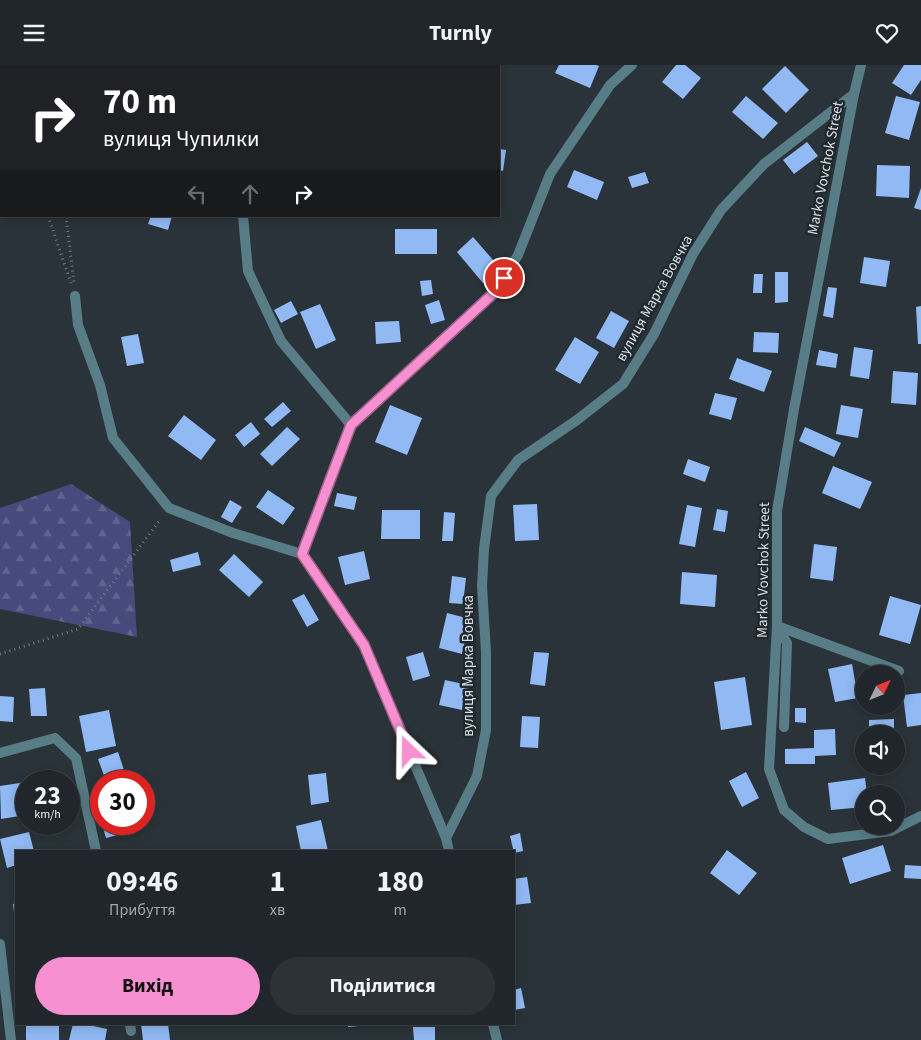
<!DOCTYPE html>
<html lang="uk">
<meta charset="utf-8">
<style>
body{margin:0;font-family:"Source Sans 3",sans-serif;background:#2d3237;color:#f1f3f6;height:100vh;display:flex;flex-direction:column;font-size:19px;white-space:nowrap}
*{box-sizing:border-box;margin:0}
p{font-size:16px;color:#a2a5a9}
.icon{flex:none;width:28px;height:28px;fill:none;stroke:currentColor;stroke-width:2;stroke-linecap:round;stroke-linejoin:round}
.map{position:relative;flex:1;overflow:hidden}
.drawer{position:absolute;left:15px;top:785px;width:500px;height:175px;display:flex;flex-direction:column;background:#20262b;border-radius:0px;box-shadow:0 2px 12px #0003,0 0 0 1px #3d4347}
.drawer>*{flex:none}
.hud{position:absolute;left:0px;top:0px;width:500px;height:152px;box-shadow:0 2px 12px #0003,0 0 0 1px #3d4347;background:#202124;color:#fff;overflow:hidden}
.needle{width:32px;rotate:47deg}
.buttons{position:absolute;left:855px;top:600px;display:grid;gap:10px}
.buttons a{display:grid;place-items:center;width:50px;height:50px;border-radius:50%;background:#20262b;box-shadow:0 2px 12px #0003,0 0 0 1px #3d4347;font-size:25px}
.speed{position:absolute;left:15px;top:705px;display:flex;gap:10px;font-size:25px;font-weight:700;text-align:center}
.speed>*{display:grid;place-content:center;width:65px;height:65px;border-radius:50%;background:#20262b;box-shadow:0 2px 12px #0003,0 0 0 1px #3d4347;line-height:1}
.speed small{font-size:12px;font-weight:400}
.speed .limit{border:8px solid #d22;background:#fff;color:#111}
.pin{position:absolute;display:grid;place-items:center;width:42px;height:42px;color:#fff;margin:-21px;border:2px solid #fff;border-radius:50%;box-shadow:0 1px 5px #0007}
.me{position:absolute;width:55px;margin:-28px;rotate:337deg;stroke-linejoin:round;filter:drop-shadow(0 0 4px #0008)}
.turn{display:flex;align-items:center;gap:18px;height:105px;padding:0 20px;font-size:22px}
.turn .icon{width:65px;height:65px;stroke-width:2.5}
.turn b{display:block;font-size:35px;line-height:42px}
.lanes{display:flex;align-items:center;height:48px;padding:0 20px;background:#0003;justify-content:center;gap:25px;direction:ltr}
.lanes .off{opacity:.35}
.eta{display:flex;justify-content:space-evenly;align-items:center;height:85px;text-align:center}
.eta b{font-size:30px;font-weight:700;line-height:35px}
.primary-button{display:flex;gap:10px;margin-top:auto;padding:10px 20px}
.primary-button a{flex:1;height:58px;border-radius:30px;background:#f690d1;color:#111;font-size:20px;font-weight:700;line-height:58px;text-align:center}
.primary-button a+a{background:#2d3237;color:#f1f3f6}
header{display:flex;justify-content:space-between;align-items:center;height:65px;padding:0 20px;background:#20262b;font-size:22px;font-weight:700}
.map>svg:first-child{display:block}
.forest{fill:url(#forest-firs)}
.building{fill:#91baf4}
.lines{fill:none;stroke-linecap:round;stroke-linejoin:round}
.path{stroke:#747c81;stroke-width:3;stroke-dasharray:1 4;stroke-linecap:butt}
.street{stroke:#597d86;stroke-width:10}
.route-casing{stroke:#a05e88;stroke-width:12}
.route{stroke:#f690d1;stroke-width:9}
.labels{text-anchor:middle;stroke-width:5;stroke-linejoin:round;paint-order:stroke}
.street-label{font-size:15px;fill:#d9dfe3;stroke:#20292f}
</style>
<header><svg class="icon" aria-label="menu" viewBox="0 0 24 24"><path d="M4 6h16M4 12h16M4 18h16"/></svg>Turnly<svg class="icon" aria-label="heart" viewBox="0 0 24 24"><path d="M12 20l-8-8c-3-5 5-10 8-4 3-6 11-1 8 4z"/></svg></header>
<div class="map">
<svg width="921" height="975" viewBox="0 0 921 975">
<defs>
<pattern id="forest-firs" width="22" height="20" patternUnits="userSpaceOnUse" patternTransform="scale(1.25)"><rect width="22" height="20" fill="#464a7c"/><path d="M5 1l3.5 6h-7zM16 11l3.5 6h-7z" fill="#60648e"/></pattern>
</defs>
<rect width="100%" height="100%" fill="#2a3339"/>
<path class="forest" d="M71,419L130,457L137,572L0,544V443Z"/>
<g class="building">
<path d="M559,0H596L599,1L590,23L555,8Z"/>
<path d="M676,0H685L701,13L683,34L662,17Z"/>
<path d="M904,0H921V15L911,30L892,18Z"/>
<path d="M785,1L809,25L786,48L762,24Z"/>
<path d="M746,31L778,58L763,74L732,47Z"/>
<path d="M896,31L920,37L909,75L885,68Z"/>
<path d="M807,77L818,91L794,109L783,95Z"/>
<path d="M499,84L506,85L503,106L499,105Z"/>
<path d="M877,100L910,101L909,133L876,131Z"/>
<path d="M574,105L604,117L597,135L567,122Z"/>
<path d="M645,107L649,118L632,123L628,112Z"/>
<path d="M921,123V145L914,143Z"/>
<path d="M151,151H172L168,165L148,159Z"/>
<rect x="395" y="164" width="42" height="25"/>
<path d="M473,172L500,203L483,218L457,187Z"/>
<path d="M864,192L890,196L886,222L860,218Z"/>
<path d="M775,207H788V237L775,238Z"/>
<path d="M754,209H763L762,228H753Z"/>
<path d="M431,215L433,229L422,231L420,216Z"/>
<path d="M828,222L837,223L833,253L823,251Z"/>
<path d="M439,235L445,255L431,259L425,240Z"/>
<path d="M291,236L298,249L281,258L274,245Z"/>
<path d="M320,239L336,275L316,284L300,247Z"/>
<path d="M921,241V279H918L916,242Z"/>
<path d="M611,246L629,256L614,283L596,273Z"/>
<path d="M399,256L401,277L376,279L375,257Z"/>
<path d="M754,267L779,268L778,288L753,287Z"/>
<path d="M138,269L144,298L127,301L121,272Z"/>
<path d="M575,272L599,287L580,319L555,305Z"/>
<path d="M854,282L873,285L869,314L850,311Z"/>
<path d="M819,285L838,289L836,303L816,300Z"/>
<path d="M737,293L772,306L764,327L729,314Z"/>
<path d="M893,306L918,308L916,340L891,338Z"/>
<path d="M715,328L737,333L731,355L709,349Z"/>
<path d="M283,337L291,346L272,362L264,354Z"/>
<path d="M390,340L422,353L407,390L375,377Z"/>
<path d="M841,340L863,344L858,373L836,369Z"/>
<path d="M184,350L216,375L201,395L168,371Z"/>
<path d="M251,357L260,369L244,382L235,370Z"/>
<path d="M287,362L300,374L272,401L260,389Z"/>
<path d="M805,362L841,378L834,392L799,376Z"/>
<path d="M688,394L710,402L705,417L683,409Z"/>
<path d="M833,401L872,417L860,444L822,428Z"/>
<path d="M268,425L295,443L283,460L256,442Z"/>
<path d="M337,428L357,432L354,445L334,441Z"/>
<path d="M230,435L242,442L232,458L221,452Z"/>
<path d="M537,439L539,475L515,476L513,440Z"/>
<path d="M687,440L702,443L695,482L679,479Z"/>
<path d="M717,444L728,446L725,467L713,465Z"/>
<path d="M382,445H420V474H381Z"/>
<path d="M444,447L455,448L453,476H442Z"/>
<path d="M814,479L837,482L833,516L810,513Z"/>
<path d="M364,486L370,514L345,520L338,492Z"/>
<path d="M198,487L201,500L173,507L170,495Z"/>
<path d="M234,489L263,517L249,532L219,505Z"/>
<path d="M682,507L717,510L715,542L680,539Z"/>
<path d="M452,511L466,513L463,539L449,538Z"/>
<path d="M304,529L319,555L307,562L292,535Z"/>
<path d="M890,531L921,540L910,579L879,570Z"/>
<path d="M447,548L470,554L462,589L439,583Z"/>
<path d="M423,587L430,611L413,616L406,592Z"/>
<path d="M534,587L549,588L545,621L530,619Z"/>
<path d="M852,599L858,633L835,637L828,604Z"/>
<path d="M745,612L752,660L721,665L714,617Z"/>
<path d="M445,615L468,620L462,645L439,640Z"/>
<path d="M45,623L47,651H31L29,624Z"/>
<path d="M921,628V660L907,662L903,630Z"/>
<path d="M0,631L14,632L13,657L0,656Z"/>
<path d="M795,643H806V658L795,657Z"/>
<path d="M109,645L116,681L86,687L79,651Z"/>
<path d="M522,651L540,652L538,683L520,682Z"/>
<path d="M894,654V669H869V655Z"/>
<path d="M835,664L836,690L815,691V699H785V684L814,683V665Z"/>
<path d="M118,687L126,711L110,716H106L98,694Z"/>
<path d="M746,707L759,733L742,742L729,716Z"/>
<path d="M326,708L329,737L311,740L308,710Z"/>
<path d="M865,713L867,729H864V742L831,745L828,718Z"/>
<path d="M26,717V750L1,754L0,721Z"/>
<path d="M321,755L328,786H301L296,761Z"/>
<path d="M102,759H127L129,767L106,773Z"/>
<path d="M29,767L34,786H16V800L7,803L0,774Z"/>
<path d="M520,768L523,786L514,788L510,771Z"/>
<path d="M883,780L891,806L850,819L842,793Z"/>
<path d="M727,785L757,808L739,830L710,808Z"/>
<path d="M905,800L921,801V814L904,813Z"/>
<path d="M527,812L531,838L514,840V814Z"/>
<path d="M16,838V855H15L13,839Z"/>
<path d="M521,923L525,943L514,945V925Z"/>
<rect x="26" y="959" width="33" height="16"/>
<path d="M73,959H84L107,964L105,975H69Z"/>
<path d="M141,959H168L170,975H143Z"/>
<path d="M348,959H368V960L348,962Z"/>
<path d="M413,962H435V975H414Z"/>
</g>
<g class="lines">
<g class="path">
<path d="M40,0V1"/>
<path d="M0,32L1,31"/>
<path d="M0,39L1,40"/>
<path d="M48,151L71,218"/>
<path d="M66,151L74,218"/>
<path d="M0,589L78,564L160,455"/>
</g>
<g class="street">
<path d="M230,0V1"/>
<path d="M861,0L854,29L794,344L777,446V561L769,704L784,745L804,762L828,774L891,766L921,751"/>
<path d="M243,151L248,206L281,276L351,360"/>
<path d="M75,231L78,260L100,320L113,373L169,443L233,468L302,489"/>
<path d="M784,662L787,578L777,561L899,606"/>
<path d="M0,688L55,673L76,693L96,786"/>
<path d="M446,773L477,711L486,665V587L482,521L484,484L491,431L518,395L577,355L623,319L654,269L693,189L721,145L764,99L854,29"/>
<path d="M449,786L446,773L364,580L302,489L351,360L497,225L518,190L550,109L610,20L632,0"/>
<path d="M0,879L11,975"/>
<path d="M130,959L131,966"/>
<path d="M493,959L497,975"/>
</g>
</g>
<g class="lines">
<g class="route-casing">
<path id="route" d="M409,686L364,580L302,489L351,360L497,225L504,213"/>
</g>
<use href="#route" class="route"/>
</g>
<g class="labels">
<g class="street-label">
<text transform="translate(825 103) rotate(-79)" y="5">Marko Vovchok Street</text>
<text transform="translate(654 233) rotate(-61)" y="5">вулиця Марка Вовчка</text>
<text transform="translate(763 505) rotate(-89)" y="5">Marko Vovchok Street</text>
<text transform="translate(468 601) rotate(-90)" y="5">вулиця Марка Вовчка</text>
</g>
</g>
</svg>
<div class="buttons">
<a><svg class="needle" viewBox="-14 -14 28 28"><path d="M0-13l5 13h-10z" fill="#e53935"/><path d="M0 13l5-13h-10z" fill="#a2a5a9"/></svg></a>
<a><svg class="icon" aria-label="sound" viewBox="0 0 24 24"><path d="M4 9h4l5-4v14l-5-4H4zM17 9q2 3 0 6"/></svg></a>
<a><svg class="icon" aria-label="search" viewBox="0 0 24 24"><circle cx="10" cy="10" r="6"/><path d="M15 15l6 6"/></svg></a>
</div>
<div class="speed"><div>23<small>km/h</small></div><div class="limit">30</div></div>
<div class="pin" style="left:504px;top:213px;background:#d93025"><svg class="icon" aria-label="arrive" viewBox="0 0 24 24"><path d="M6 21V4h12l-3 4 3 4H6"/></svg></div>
<svg class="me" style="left:409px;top:686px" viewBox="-20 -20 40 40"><path d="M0-17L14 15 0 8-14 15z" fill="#f690d1" stroke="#fff" stroke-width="4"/></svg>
<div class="hud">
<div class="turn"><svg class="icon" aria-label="right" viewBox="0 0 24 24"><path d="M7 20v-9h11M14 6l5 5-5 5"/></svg><div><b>70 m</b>вулиця Чупилки</div></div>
<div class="lanes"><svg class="icon off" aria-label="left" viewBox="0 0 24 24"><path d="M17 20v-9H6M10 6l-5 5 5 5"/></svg><svg class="icon off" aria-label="ahead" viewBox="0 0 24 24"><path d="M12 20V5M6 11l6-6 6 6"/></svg><svg class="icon" aria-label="right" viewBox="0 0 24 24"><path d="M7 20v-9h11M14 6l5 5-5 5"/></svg></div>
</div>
<section class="drawer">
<div class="eta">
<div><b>09:46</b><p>Прибуття</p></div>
<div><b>1</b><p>хв</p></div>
<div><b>180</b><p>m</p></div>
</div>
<div class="primary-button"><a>Вихід</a><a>Поділитися</a></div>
</section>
</div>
